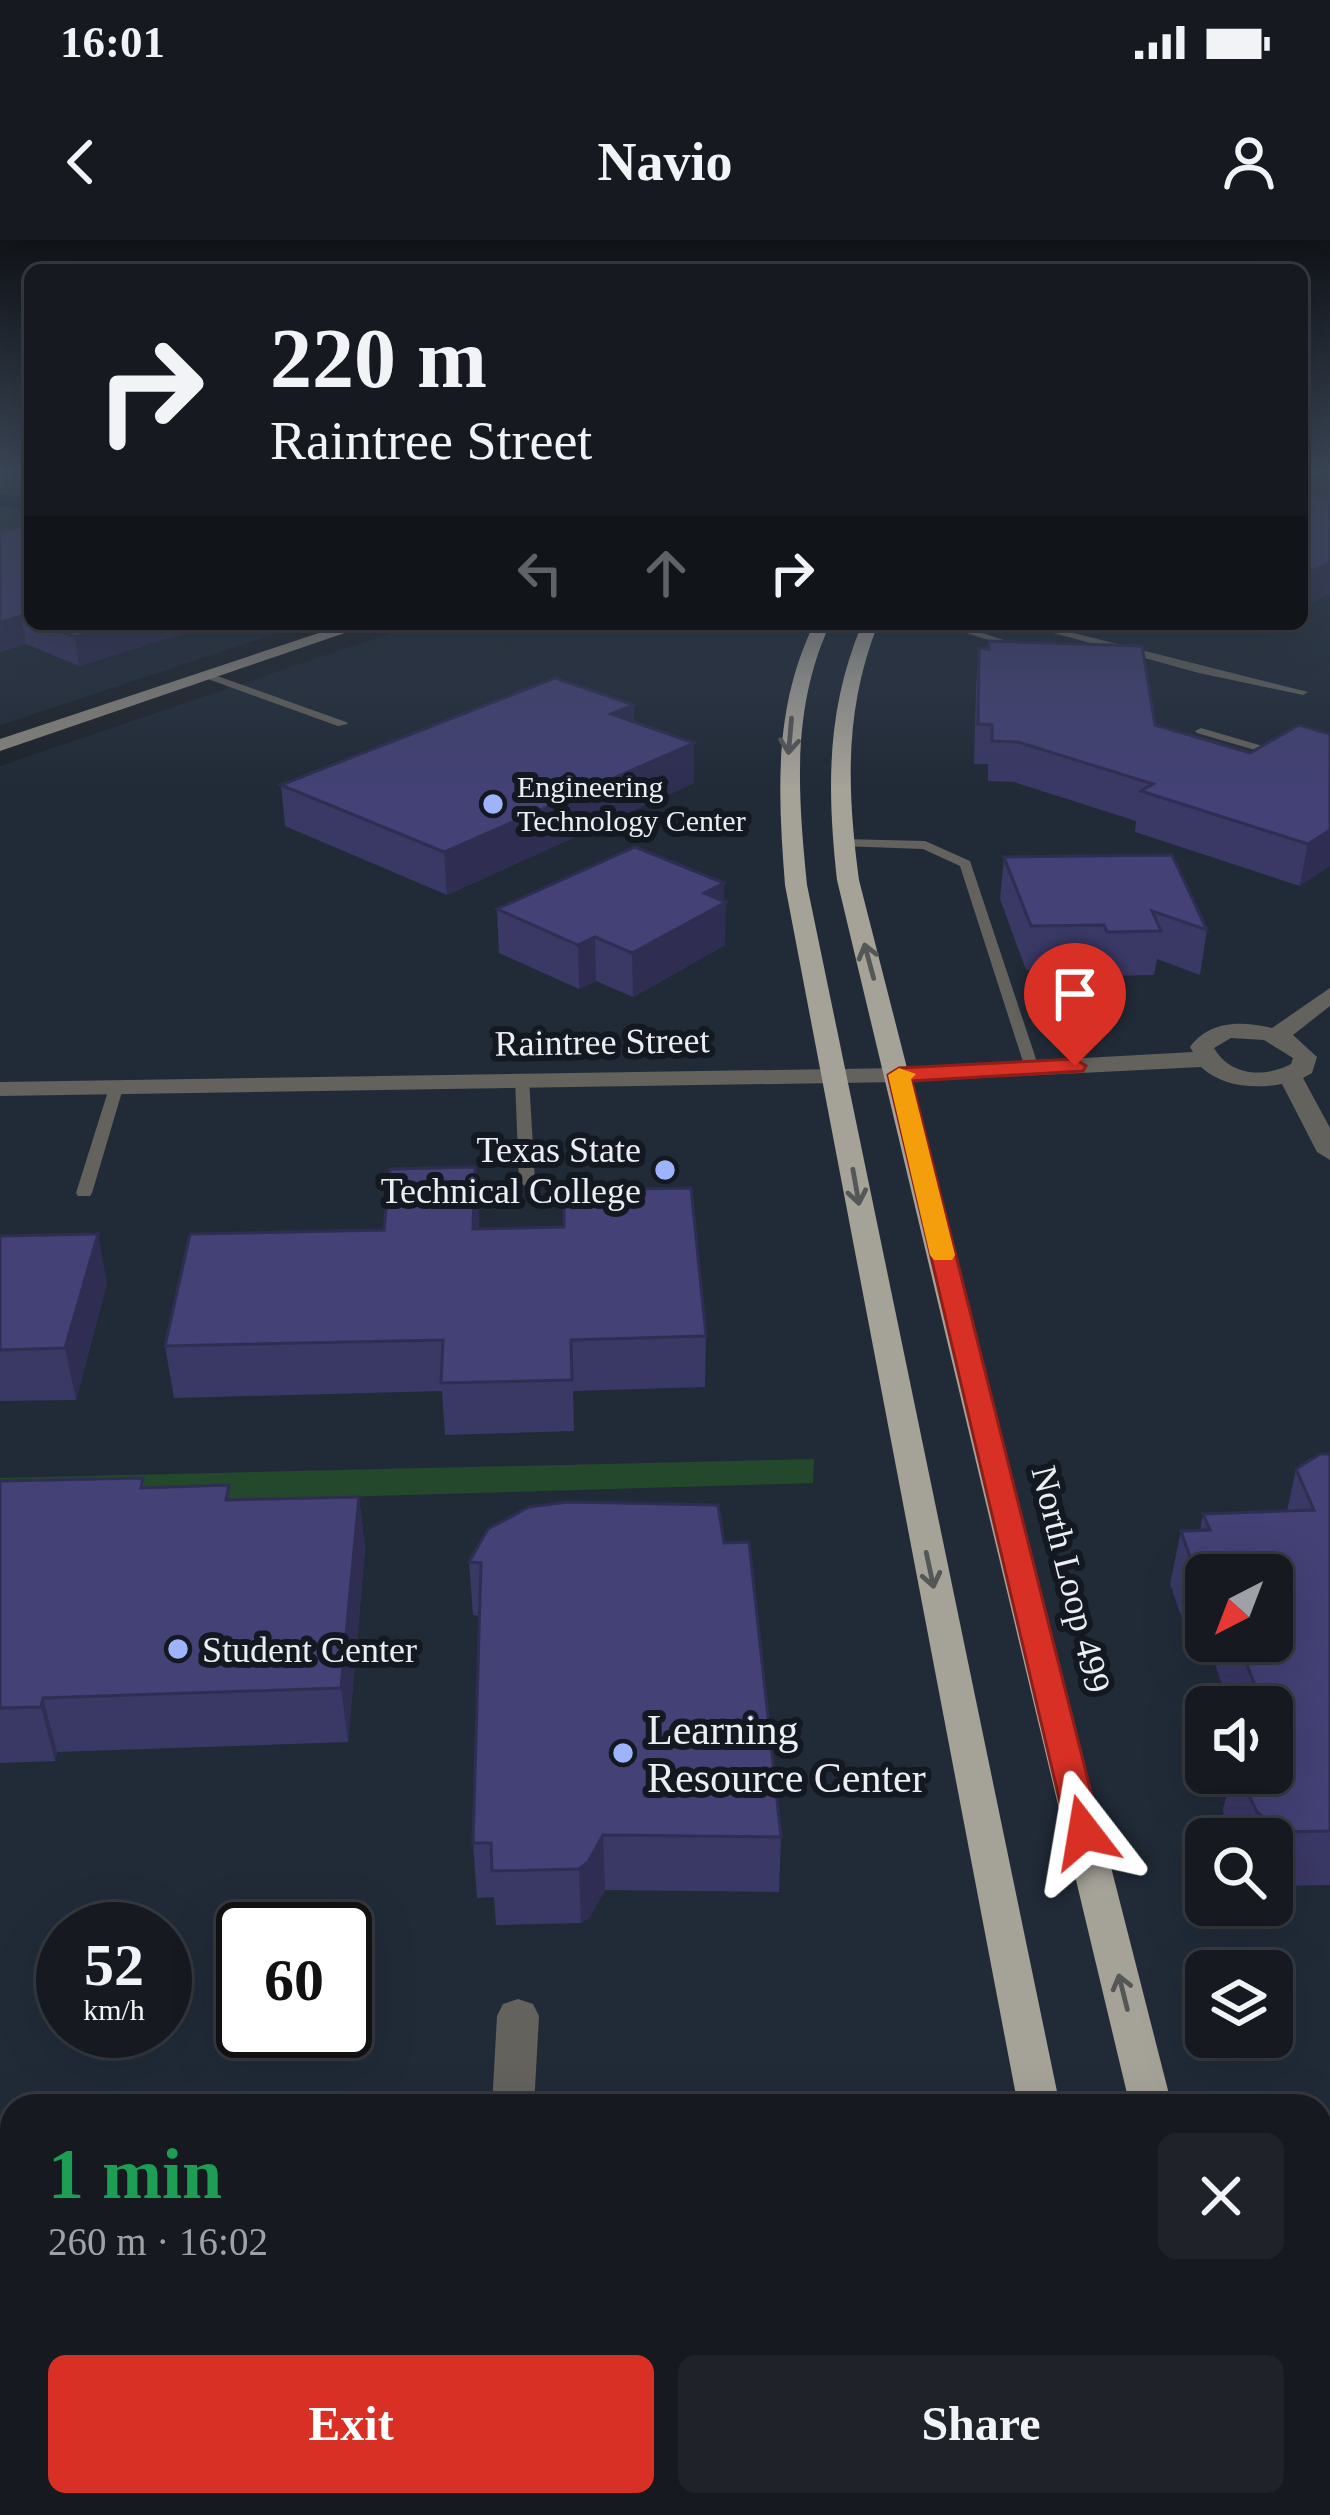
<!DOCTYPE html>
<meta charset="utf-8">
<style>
body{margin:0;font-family:Georgia,serif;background:#1f2329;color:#f1f3f6;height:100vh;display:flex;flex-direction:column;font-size:45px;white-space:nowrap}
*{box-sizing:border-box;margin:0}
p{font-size:39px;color:#9ea1a5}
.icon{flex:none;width:66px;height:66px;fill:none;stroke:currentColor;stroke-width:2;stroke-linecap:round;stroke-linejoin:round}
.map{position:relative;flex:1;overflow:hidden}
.drawer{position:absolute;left:0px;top:1854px;width:1332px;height:423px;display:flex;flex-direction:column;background:#161a20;border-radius:36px 36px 0 0;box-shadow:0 12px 48px #0002,0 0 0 3px #35383e}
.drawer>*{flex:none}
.top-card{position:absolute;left:24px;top:24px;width:1284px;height:366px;border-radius:18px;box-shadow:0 12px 48px #0002,0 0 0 3px #35383e;background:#161a20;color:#f1f3f6;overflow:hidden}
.needle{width:78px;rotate:222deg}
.tools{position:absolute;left:1185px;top:1314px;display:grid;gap:24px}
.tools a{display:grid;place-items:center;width:108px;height:108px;border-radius:18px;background:#161a20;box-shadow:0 12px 48px #0002,0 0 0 3px #35383e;font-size:60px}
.speed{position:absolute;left:36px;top:1662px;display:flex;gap:24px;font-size:60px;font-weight:700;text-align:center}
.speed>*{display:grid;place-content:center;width:156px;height:156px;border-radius:50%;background:#161a20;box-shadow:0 12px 48px #0002,0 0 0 3px #35383e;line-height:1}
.speed small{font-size:30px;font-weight:400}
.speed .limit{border:6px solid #111;border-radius:18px;background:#fff;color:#111}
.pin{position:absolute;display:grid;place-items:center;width:102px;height:102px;color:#fff;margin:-123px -51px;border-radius:50% 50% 50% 0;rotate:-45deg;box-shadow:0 0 12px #0007}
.pin .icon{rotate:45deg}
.me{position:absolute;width:132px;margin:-66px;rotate:346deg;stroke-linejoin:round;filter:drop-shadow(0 0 9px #0008)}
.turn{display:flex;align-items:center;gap:42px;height:252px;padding:0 48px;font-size:54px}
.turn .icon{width:156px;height:156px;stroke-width:2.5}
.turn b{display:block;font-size:84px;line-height:102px}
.lanes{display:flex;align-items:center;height:114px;padding:0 48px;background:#0003;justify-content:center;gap:60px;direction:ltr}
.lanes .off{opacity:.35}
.round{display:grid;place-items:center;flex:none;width:126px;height:126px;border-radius:18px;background:#1f2329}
.summary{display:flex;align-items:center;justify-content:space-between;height:204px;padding:0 48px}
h1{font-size:72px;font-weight:700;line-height:90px;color:#1e9e55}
.cta{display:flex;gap:24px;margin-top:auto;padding:24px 48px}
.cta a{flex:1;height:138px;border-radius:18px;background:#d93025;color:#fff;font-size:48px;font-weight:700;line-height:138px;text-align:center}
.cta a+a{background:#1f2329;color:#f1f3f6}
.status{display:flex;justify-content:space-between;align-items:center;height:84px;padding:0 60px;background:#161a20;direction:ltr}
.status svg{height:33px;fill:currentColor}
header{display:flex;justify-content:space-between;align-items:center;height:156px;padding:0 48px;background:#161a20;font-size:54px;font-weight:700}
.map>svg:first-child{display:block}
.built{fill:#212b38;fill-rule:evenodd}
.green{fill:#23482c}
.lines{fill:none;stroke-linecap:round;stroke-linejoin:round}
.canal{fill:#000a29;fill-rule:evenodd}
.lane{fill:#63625d;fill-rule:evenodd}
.street{fill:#63625d;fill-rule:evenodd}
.secondary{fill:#88867e;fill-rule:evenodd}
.primary{fill:#a5a298;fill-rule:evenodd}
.wall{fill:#3a3865;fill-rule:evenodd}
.shaded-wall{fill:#2f2e52}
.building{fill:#434175;stroke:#2f2e52;stroke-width:3}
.oneway{stroke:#555757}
.route{fill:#d93025;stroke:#8d1f18;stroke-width:3}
.slow{fill:#f59e0b}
.poi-dot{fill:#9db4fd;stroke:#141921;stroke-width:4.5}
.labels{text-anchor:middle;stroke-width:12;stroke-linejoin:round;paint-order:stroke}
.far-poi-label{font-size:30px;fill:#ebeff4;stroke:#141921;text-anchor:start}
.street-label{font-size:36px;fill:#ebeff4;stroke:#141921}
.poi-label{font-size:36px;fill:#ebeff4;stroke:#141921;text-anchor:end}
.near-poi-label{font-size:42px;fill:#ebeff4;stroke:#141921;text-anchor:start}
</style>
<div class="status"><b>16:01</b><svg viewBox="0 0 49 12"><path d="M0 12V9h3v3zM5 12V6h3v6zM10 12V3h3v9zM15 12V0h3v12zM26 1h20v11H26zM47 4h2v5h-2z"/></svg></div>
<header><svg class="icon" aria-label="back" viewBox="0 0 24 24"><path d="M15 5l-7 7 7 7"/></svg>Navio<svg class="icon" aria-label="person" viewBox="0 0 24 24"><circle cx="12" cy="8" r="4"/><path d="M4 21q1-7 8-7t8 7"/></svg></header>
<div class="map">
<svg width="1330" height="2275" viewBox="0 0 1330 2275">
<rect width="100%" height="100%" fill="#1d232b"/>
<g class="built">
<path d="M0,230H30V384H305L0,485Z"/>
<path d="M1302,230H1330V2275H0V526L417,384H1302ZM1206,1335H1272V1401H1206ZM1206,1467H1272V1533H1206ZM1206,1599H1272V1665H1206ZM63,1689H165V1791H63ZM243,1689H345V1791H243ZM1206,1731H1272V1797H1206ZM12,1866H1320V2265H12Z"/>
</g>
<path class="green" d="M814,1219L813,1243L0,1267V1238Z"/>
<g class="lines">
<path class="canal" d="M0,254L30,258V270L0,266Z"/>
<g class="lane">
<path d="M1313,230H1324L1302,241V235Z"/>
<path d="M938,384H954L1026,407L1017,409Z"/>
<path d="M1021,384H1038L1308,452L1303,455L1199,433Z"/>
<path d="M209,433L346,482L348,484L338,486L205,438L204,436Z"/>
<path d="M1201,488L1283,512L1285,514L1279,517L1197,493L1195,491Z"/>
<path d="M843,599L925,601L970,621L1039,828L1037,831L1032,832L1025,828L960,626L923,609L839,606V600Z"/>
<path d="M522,834L529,838L535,942L527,947L519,942L515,838Z"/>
<path d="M117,841L124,845L92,953L90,956H78L76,953L110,845Z"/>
</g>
<g class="street">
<path d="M1330,748V766L1293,795L1317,817L1312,833L1303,838L1330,888V920L1317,912L1282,844C1253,849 1223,847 1201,827L899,842L0,856V842L899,828L1193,812L1190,807C1210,780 1242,781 1272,788ZM1231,798L1264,800L1293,818L1291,824C1264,838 1230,836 1214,808Z"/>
<path d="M518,1759L533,1764L539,1776L534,1866H492L497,1776L503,1764Z"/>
<rect x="466" y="2265" width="50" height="10"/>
</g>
<path class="secondary" d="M346,384H371L0,511V499Z"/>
<g class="primary">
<path d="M814,384H830C791,469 798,554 807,645L1060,1866H1018L785,645C778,554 773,468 814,384Z"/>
<path d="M862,384H878C844,470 847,549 859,640L1172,1866H1130L837,640C827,549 826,470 862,384Z"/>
<path d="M1095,2265H1145L1147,2275H1097Z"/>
<path d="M1231,2265H1281L1284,2275H1234Z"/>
</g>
</g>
<g class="wall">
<path d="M1302,253L1330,259L1303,368L1302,367Z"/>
<path d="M30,284V384H214L79,426L26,404L0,412Z"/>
<path d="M979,408L1155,485L1250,513L1330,494L1300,646L1135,592L1136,581L1014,542L988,541V524H974L976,446Z"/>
<path d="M634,465V482L694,543L447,655L285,586L281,545Z"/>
<path d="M1004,617L1207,690L1200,735L1157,719L1154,735L1101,736L1098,730H1026L1000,659Z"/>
<path d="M724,661L725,705L633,757L596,741L579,749L499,713L497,669Z"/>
<path d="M479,976L478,989L706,1096L705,1147L573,1151L574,1191L445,1195L442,1151L174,1158L165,1106L384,990Z"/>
<path d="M0,996L107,1043L76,1160L0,1161Z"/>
<path d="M1330,1214V1645L1272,1646V1599H1230L1225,1591L1223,1569L1232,1533H1272V1467H1230L1210,1410H1193L1170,1344L1181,1291H1200L1203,1274L1287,1271L1296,1229ZM1206,1335L1272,1401H1206Z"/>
<path d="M143,1238L145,1247L232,1260L359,1257L365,1309L348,1502L57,1512L55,1521L0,1523V1241Z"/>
<path d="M724,1303L781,1597L779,1652L605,1650L590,1677L581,1683L496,1685L494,1657L477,1658L473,1603L479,1376L473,1375L469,1322Z"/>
</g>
<g class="shaded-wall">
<path d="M1330,322V354L1303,368L1310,332Z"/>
<path d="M21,376L26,404L0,412V382Z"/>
<path d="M119,384H214L79,426L75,397Z"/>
<path d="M634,465L635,504L611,474Z"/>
<path d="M694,503V543L447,655L444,612Z"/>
<path d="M1330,590V626L1300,646L1308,604Z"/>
<path d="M724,643V663L726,662L725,705L633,757L632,713L704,653Z"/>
<path d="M595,697L596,741L579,749L578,705Z"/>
<path d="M475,927L479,976L476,1039L473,989Z"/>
<path d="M98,994L107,1043L76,1160L65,1108Z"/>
<path d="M359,1257L365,1309L348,1502L341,1448Z"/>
<path d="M43,1458L57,1512L55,1521L41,1467Z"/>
<path d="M603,1595L605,1650L590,1677L581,1683L579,1629Z"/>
</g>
<g class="building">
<path d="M1302,253L1330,259V322L1310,332L1302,331Z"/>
<path d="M30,284V379L21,376L0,382V292Z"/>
<path d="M42,384H119L75,397Z"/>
<path d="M989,401L1142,406L1155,485L1250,513L1299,485L1330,494V590L1308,604L1141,551L1153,544L1018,502L992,501V485L978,484L979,408L989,409Z"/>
<path d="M555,438L634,465L611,474L694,503L444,612L281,545Z"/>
<path d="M635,607L724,643L704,653L726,662L632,713L595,697L578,705L497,669Z"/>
<path d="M1172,615L1207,690L1152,671L1161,691L1107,692L1104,685L1031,686L1004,617Z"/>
<path d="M475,927L473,989L564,987V950L691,948L706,1096L571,1100L572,1140L441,1143L443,1100L165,1106L190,994L384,990L390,929Z"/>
<path d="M98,994L65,1108L0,1110V996Z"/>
<path d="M1320,1214H1330V1591L1282,1592L1257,1572L1238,1533H1272V1467H1263L1238,1401H1272V1335H1206V1357H1204L1181,1291L1210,1290L1203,1274L1314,1270L1296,1229Z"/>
<path d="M143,1238L141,1248L229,1245L226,1260L359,1257L341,1448L43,1458L41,1467L0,1468V1241Z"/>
<path d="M568,1262L718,1265L724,1303L749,1302L781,1597L603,1595L588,1622L579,1629L492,1631L491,1603H473L481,1323L469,1322L488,1289L529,1267Z"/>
</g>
<defs><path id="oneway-shaft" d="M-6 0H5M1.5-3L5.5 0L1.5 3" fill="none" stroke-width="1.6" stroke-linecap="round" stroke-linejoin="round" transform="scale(3)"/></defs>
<g class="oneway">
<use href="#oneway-shaft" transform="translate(790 496) rotate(95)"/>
<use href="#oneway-shaft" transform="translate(869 721) rotate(-105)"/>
<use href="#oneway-shaft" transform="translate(856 947) rotate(80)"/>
<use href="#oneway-shaft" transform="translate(930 1330) rotate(78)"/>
<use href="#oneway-shaft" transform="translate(1123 1752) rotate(-104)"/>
</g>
<linearGradient id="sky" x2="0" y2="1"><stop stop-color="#101318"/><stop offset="0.42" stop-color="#3a4555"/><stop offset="1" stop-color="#3a4555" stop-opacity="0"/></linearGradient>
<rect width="1330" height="548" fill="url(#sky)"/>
<path class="route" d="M1075,819L1086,826L1083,831L912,841L1101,1592L1096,1601L1084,1605L1072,1601L1067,1592L888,835L899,828Z"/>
<path class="slow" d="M899,828L916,834L911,839L955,1015L952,1020H934L930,1015L888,835Z"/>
<g class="poi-dot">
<circle cx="493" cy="564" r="12"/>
<circle cx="665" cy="930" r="12"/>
<circle cx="178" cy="1409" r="12"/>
<circle cx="623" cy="1513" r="12"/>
</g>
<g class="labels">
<g class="far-poi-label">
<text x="517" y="557">Engineering<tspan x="517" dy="34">Technology Center</tspan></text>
</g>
<g class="street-label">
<text transform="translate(602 801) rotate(-1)" y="13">Raintree Street</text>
<text transform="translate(1072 1339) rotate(76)" y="13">North Loop 499</text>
</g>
<g class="poi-label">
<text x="641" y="922">Texas State<tspan x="641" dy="41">Technical College</tspan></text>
<text x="202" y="1422" text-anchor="start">Student Center</text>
</g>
<g class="near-poi-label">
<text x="647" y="1504">Learning<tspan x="647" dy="48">Resource Center</tspan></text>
</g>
</g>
</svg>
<div class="tools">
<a><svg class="needle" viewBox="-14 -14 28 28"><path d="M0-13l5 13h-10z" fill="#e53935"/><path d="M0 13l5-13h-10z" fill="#9ea1a5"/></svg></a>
<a><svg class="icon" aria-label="sound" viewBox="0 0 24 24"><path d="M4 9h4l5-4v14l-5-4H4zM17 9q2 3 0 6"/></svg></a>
<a><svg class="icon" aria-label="search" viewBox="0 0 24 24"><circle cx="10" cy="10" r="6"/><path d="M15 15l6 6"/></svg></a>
<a><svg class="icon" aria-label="layers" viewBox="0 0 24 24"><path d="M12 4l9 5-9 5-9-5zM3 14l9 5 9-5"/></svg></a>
</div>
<div class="speed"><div>52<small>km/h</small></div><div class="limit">60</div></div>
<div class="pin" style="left:1075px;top:826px;background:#d93025"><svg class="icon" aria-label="arrive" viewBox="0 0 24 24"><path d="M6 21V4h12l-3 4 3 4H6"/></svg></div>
<svg class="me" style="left:1084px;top:1592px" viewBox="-20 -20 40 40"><path d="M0-17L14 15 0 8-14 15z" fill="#d93025" stroke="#fff" stroke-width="4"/></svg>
<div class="top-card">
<div class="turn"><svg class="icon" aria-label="right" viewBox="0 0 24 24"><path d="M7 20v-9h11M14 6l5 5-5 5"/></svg><div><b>220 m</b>Raintree Street</div></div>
<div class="lanes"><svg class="icon off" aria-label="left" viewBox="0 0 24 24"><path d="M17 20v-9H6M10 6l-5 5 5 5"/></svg><svg class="icon off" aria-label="ahead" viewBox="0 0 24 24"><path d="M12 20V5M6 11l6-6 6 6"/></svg><svg class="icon" aria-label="right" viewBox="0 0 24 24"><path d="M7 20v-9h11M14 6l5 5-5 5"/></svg></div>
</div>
<section class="drawer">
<div class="summary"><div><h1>1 min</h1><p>260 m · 16:02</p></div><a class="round"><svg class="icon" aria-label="close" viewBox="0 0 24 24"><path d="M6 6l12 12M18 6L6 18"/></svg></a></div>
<div class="cta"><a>Exit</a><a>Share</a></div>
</section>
</div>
